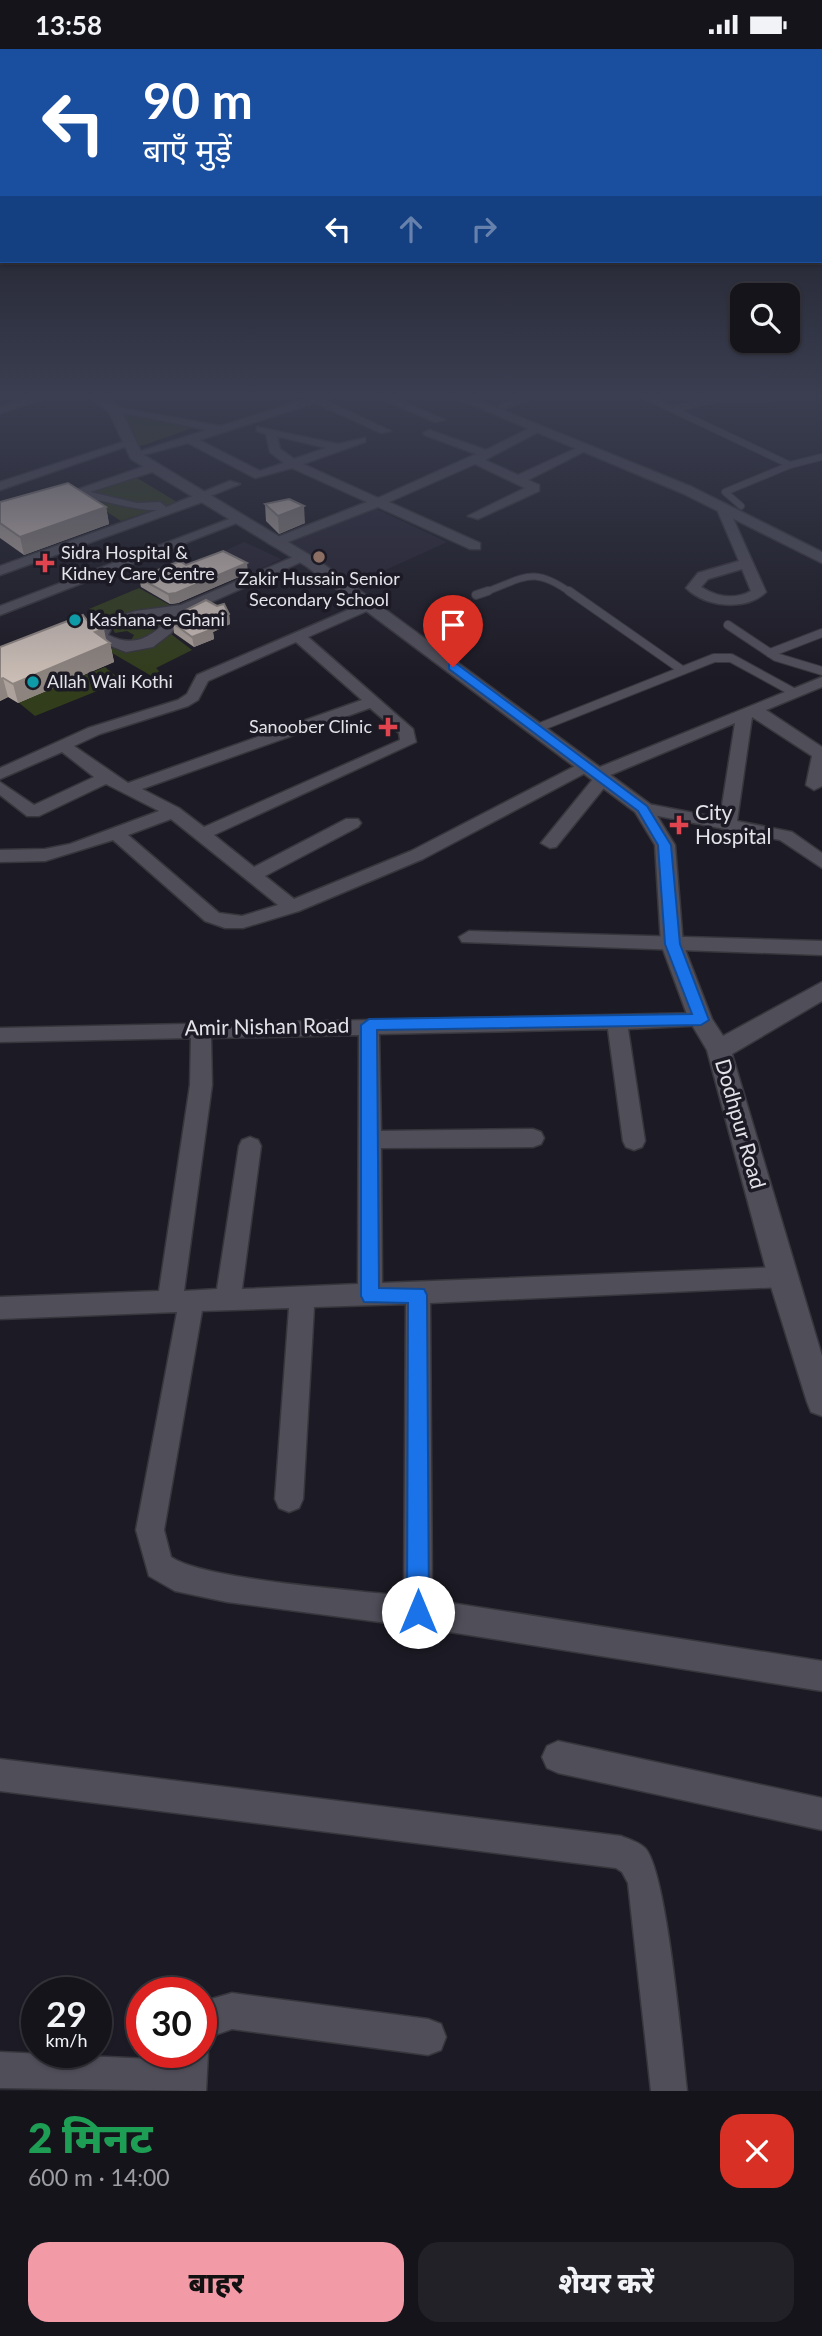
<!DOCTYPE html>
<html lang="hi">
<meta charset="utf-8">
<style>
body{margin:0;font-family:Lato,"Noto Sans Devanagari",sans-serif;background:#222128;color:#f1f3f6;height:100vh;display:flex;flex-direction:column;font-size:26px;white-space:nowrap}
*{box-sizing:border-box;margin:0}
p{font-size:23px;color:#9d9ea3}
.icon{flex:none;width:38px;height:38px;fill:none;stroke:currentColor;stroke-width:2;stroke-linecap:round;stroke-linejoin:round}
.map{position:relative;height:2042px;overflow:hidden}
.side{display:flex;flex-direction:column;background:#15141b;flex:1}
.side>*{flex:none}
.guide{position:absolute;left:0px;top:0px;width:822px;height:214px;box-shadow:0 2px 5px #0004,0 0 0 2px #34333a;background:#1a4fa0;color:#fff;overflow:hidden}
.fabs{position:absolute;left:730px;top:234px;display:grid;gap:14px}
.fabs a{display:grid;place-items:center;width:70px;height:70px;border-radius:14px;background:#15141b;box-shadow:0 2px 5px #0004,0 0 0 2px #34333a;font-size:35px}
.speed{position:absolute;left:21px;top:1928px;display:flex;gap:14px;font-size:35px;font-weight:700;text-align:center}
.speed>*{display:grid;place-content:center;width:91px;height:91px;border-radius:50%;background:#15141b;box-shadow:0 2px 5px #0004,0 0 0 2px #34333a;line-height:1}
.speed small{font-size:18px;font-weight:400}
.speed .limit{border:10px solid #d22;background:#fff;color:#111}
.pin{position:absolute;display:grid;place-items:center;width:60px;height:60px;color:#fff;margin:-72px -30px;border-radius:50% 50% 50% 0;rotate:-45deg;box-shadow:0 0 7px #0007}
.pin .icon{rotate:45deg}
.me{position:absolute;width:77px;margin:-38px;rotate:0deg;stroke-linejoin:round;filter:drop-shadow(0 0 5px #0008)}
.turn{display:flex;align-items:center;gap:24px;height:147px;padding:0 28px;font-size:32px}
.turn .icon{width:91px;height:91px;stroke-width:2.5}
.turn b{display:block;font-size:49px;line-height:60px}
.lanes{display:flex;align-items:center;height:66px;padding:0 28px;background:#0003;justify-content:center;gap:35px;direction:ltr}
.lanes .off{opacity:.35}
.round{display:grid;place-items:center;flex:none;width:74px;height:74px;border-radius:21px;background:#222128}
.headline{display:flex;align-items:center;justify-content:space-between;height:119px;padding:0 28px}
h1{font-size:42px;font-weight:800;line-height:52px;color:#1e9e55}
.action{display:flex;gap:14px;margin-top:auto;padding:14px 28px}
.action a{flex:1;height:80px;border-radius:21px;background:#f39aa7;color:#111;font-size:28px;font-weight:800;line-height:80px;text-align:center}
.action a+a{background:#222128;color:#f1f3f6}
.status{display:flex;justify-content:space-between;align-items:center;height:49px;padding:0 35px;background:#15141b;direction:ltr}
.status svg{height:19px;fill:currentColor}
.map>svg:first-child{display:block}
.built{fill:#262332}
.green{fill:#323d1c}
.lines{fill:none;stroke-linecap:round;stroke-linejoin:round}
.service-far1-casing{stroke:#37363d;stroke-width:8}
.service-casing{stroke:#37363d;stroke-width:10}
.minor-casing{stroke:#37363d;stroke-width:3}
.tertiary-casing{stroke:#37363d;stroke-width:3}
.service-far1{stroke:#504e59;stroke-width:6}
.service{stroke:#504e59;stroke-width:8}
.minor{fill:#504e59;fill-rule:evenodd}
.tertiary{fill:#504e59;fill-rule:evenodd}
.wall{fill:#aea39c}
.shaded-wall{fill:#8d847f}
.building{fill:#cabdb5;stroke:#8d847f;stroke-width:2}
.route{fill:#1a73e8;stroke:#114b97;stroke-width:2}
.education-dot{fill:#8d6e63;stroke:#1c1a24;stroke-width:2.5}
.health-dot{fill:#e0444e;stroke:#1c1a24;stroke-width:2.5}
.culture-dot{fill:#0f9aa8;stroke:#1c1a24;stroke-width:2.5}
.labels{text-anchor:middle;stroke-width:7;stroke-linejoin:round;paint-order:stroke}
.far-poi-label{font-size:18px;fill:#e3e2e9;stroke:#1c1a24;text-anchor:start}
.poi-label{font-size:21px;fill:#e3e2e9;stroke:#1c1a24;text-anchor:start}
.street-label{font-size:21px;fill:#e3e2e9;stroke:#1c1a24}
</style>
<div class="status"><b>13:58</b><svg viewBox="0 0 49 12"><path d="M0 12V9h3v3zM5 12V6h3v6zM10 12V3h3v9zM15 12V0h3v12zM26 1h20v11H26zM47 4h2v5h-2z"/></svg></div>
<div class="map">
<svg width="822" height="2042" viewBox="0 0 822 2042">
<rect width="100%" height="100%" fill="#1c1a24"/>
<g class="built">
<path d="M368,456L447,493L357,534L278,493Z"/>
<path d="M244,493L281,510L250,525L214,507Z"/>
</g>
<g class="green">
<path d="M123,363L193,379L138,398Z"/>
<path d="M137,429L177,453L121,472L82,447Z"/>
<path d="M139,539L175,559L104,573L89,560Z"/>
<path d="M178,563L165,586L171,585L192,601L156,619L167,630L160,632L107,601L130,593L134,586L127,582L115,584L112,578L120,572Z"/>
<path d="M105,618L122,632L35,667L18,653Z"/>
</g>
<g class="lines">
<g class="service-far1-casing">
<g id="service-far1">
<path d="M640,345L790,416"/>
<path d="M463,350L476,345"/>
<path d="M502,358L537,345"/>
<path d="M674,360L717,350H765L790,345"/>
<path d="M741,457L725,443L790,416L822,408"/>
<path d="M483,544C525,529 532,516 571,544"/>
</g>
</g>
<g class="service-casing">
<g id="service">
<path d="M569,542L682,621"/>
<path d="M476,546L488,542"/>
<path d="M728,576L776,608L822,622"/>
<path d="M770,604L822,584"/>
<path d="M535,680L714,609H731L795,644"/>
</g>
</g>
<g class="minor-casing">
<g id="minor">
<path d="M44,345H61L0,364V358Z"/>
<path d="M321,345H337L325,351L391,382L381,384L315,354L199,391L260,422L284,414L270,403L266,385L257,382V378L338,395L365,389V393L303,415L378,449L476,405L425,386L423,384L429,381L486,401L532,378H540V382L485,411L518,426L579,398L589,400L528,431L539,436V442L478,470L468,467L525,439L475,415L389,453L480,494V500H470L378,458L275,498L268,494L270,491L367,453L292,419L255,429L188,394L132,409V405L207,381L109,361L115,358L221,377ZM277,387L326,399L294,410L280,400Z"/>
<path d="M370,345H385L445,371L435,373Z"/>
<path d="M126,392L136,394L0,441V433Z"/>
<path d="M154,414L160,418L158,421L90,443L137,454L160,453L166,458L230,432L240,435L210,447L208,451L0,526V517L157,461C124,462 93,443 62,452L56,448Z"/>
<path d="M722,454L728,458L766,543C746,563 705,558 686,539L698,524L739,512L716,458ZM742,520L751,542C735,551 717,548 701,538L708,530Z"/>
<path d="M237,467L247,470L0,566V557Z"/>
<path d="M298,506L310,509L189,563L171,584L153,598L126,603L95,591L93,588L98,580L77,585L70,581L136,562L181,556ZM172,566C153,587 136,600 108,586L113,576Z"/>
<path d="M371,551L378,555L376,558L308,588L413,680L416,693L214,786L254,818L346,770H358L361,774L358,778L265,827L294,850L411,802L581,714H593V720L423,810L299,862L243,879H225L205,872L113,791L45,812L0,813V801L45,800L70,795L159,762L106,735L39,767H27L0,746V733L34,756L94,728L62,703L0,730V719L88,679L178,651L187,645L197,626ZM296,593L362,651L128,734L74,697L100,685L188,657L198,651L208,632ZM370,659L399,684L400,691L204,778L179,759L142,740ZM171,770L278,856L242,867L219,864L128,786Z"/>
<path d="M822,628V638L766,661L822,698V737L814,741L806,736L812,707L752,668L737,772L792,783L822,804V819L780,791L643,764L634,759L643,754L720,769L735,674L608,727V734L556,798L550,799L541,794L593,730L588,726L590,722Z"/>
<path d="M469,882L822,892V906L462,893L459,888Z"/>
<path d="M701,964L711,971L708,976L628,980L645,1092L642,1098L634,1101L626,1098L623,1092L608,980L379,985L381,1082L533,1080L541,1083L544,1089L541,1095L533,1098L381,1099L382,1234L782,1218L791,1221L794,1228L791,1235L782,1238L430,1254L432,1551L822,1612V1642L418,1578L227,1553L175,1542L149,1527L136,1481L177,1263L0,1270V1248L159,1242L190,1036L191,989L0,993V979ZM359,986L358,1235L242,1240L261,1097L258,1091L250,1088L242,1091L239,1097L217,1240L184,1242L212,1036L211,989ZM406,1255L404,1547C355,1541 205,1531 171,1508L164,1481L202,1262L289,1259L275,1450L279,1459L289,1463L299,1459L303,1450L314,1258Z"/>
<path d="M558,1692L822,1749V1781L558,1724L547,1719L542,1708L547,1697Z"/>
<path d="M0,1710L621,1787C628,1790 639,1793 645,1799C667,1822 682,2000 687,2042H651L628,1834L622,1823L616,1819L0,1742Z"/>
<path d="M232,1944L428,1970L441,1975L446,1988L441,2001L428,2006L232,1980L201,1991V1953Z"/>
<path d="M201,1991L208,2004L206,2042L0,2039V2003L172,2011V2004H201Z"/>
</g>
</g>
<g class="tertiary-casing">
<g id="tertiary">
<path d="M85,345H100L120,358L142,405L318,511L650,755L675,796L683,895L712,970L723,987L822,933V952L732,1005L822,1307V1367L811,1363L807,1353L768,1228L707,1001L689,971L661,895L655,796L635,763L306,517L131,410L109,363Z"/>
<path d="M446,345H463L692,438L822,503V514L682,444Z"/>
</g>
</g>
<use href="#service-far1" class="service-far1"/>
<use href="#service" class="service"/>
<use href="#minor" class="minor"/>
<use href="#tertiary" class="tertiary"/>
</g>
<g class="wall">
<path d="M0,453L106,458L109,475L24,506L0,489Z"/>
<path d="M265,455L305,474L279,485L266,472Z"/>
<path d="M186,516L248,524L178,554L170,555L141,538L139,529Z"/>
<path d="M186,561L229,565L230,575L213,583L214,590L194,598L174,584L173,574L187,569Z"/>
<path d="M106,591L110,594L114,613L18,654L8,648L0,652V598Z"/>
</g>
<g class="shaded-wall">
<path d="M304,457L305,474L279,485L278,467Z"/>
<path d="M106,458L109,475L24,506L20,488Z"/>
<path d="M247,514L248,524L178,554L170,555L168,545Z"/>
<path d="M229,565L230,575L213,583L214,590L194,598L192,588L207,576Z"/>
<path d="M104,580L107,595L110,594L114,613L18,654L13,635L95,583Z"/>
<path d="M3,629L8,648L0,652V630Z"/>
</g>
<g class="building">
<path d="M68,434L106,458L20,488L0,474V453Z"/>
<path d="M289,450L304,457L278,467L265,455Z"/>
<path d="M223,502L247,514L176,544L168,545L139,529L180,512L186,516Z"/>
<path d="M206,551L217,557L224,555L229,565L207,576L213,580L192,588L173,574L195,566L186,561Z"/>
<path d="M83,566L90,575L104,580L95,583L110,594L13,635L3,629L0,630V598Z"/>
</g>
<linearGradient id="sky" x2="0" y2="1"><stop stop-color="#0f0e14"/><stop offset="0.55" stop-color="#3a3e50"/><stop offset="1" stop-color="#3a3e50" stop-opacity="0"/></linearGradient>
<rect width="822" height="631" fill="url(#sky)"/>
<path class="route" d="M449,615H457L647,757L671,796L680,895L709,971L701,976L377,981L379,1239L424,1240L427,1246L429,1563L426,1571L418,1574L410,1571L407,1563L408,1254L364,1253L361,1247V976L369,970L692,965L665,895L658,796L638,762L449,620Z"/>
<circle class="education-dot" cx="319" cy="508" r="7"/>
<g class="health-dot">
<path d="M41.5 503.5h7v7h7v7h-7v7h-7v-7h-7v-7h7z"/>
<path d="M384.5 667.5h7v7h7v7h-7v7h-7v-7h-7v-7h7z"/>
<path d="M675.5 765.5h7v7h7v7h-7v7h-7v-7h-7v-7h7z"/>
</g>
<g class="culture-dot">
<circle cx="75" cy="571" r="7"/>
<circle cx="33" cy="633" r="7"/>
</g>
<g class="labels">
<g class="far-poi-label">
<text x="61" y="510">Sidra Hospital &amp;<tspan x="61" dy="21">Kidney Care Centre</tspan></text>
<text x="319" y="536" text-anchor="middle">Zakir Hussain Senior<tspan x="319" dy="21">Secondary School</tspan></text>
<text x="89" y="577">Kashana-e-Ghani</text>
<text x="47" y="639">Allah Wali Kothi</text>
<text x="372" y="684" text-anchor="end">Sanoober Clinic</text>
</g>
<g class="poi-label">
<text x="695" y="771">City<tspan x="695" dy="24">Hospital</tspan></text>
</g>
<g class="street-label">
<text transform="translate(267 978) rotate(-1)" y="7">Amir Nishan Road</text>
<text transform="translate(740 1075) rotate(74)" y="7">Dodhpur Road</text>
</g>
</g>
</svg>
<div class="fabs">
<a><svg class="icon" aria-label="search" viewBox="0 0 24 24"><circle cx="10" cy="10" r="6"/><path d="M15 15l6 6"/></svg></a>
</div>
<div class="speed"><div>29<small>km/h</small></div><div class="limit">30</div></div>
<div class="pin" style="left:453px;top:618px;background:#d93025"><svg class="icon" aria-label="arrive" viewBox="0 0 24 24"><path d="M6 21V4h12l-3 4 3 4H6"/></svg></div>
<svg class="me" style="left:418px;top:1563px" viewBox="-20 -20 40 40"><circle r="19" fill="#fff"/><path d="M0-13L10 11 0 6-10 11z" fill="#1a73e8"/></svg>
<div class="guide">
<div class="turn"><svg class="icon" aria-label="left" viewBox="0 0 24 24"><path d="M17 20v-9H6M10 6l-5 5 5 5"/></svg><div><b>90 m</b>बाएँ मुड़ें</div></div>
<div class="lanes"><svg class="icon" aria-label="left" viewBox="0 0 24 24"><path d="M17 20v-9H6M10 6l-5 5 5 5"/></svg><svg class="icon off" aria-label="ahead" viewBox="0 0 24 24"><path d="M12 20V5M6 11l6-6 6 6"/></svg><svg class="icon off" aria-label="right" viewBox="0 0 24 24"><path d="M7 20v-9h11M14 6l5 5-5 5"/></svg></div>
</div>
</div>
<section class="side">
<div class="headline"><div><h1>2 मिनट</h1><p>600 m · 14:00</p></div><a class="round" style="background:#d93025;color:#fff"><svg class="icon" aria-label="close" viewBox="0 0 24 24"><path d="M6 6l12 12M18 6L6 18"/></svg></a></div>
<div class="action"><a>बाहर</a><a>शेयर करें</a></div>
</section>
